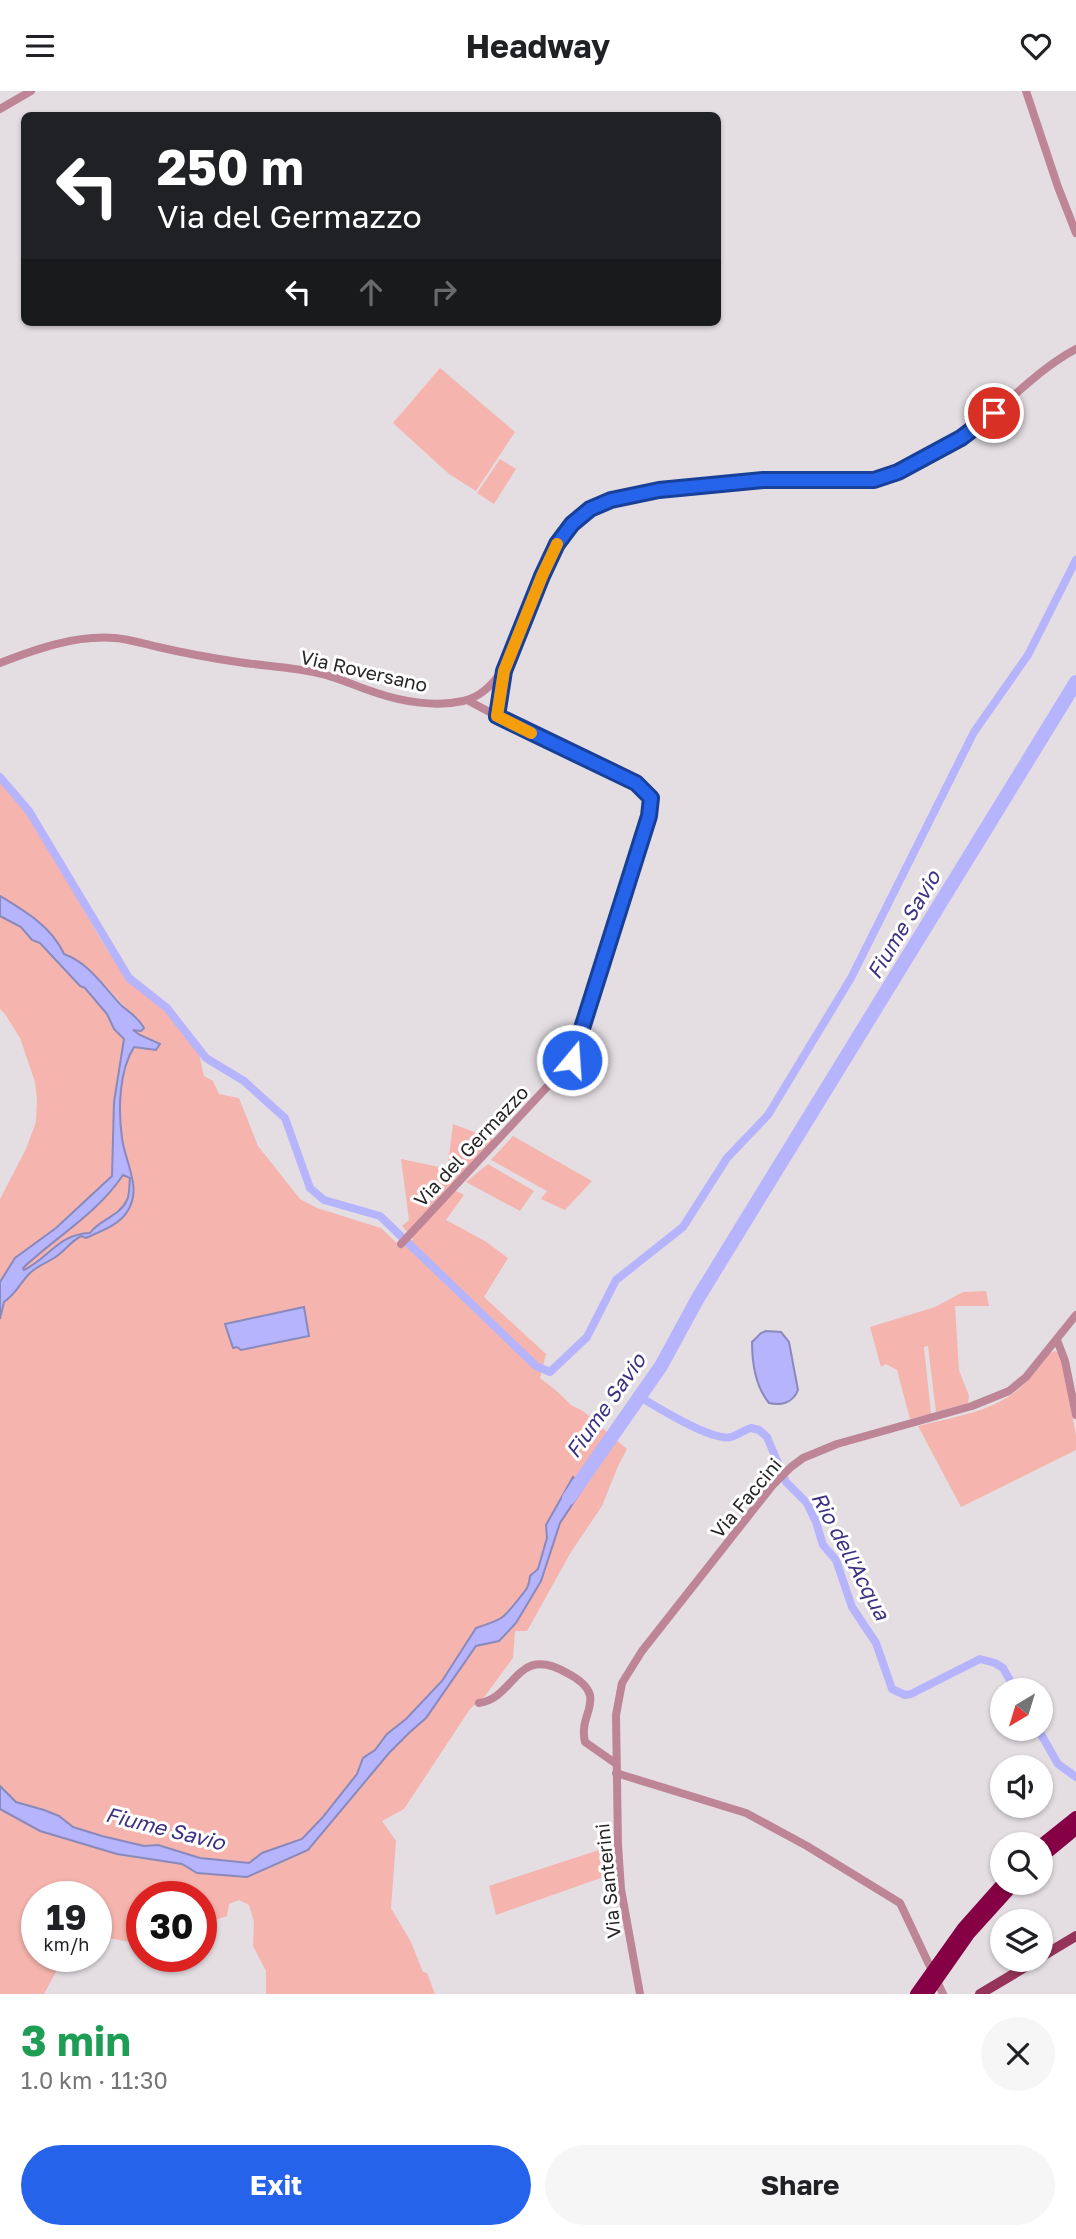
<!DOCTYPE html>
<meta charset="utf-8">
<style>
body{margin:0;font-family:"Golos Text",sans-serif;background:#f6f6f6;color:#202124;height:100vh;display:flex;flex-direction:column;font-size:26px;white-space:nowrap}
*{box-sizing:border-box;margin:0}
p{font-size:23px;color:#757577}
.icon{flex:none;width:38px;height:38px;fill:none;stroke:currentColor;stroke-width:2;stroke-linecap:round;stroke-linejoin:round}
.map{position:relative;height:1903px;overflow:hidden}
.details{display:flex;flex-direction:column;background:#fff;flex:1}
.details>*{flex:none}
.guide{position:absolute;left:21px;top:21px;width:700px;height:214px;border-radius:10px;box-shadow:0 2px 5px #0004;background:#202124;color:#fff;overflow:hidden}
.needle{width:46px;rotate:218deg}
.tools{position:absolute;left:990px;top:1587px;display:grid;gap:14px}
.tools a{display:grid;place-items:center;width:63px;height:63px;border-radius:50%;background:#fff;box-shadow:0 2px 5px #0004;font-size:35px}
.speed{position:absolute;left:21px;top:1790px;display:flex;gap:14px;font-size:35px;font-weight:700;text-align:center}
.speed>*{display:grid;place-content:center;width:91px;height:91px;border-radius:50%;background:#fff;box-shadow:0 2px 5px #0004;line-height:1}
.speed small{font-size:18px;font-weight:400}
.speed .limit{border:10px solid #d22;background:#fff;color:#111}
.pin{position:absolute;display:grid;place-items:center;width:60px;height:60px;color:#fff;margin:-30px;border:4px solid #fff;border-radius:50%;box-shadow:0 2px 7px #0007}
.me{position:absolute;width:77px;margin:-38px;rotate:18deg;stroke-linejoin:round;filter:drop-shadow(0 0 5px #0008)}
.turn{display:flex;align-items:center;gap:24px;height:147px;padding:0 21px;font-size:32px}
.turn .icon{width:91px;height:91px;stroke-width:2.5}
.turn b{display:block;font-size:49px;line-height:60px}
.lanes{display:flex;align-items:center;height:66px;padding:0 21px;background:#0003;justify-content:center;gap:35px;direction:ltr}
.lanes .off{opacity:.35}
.round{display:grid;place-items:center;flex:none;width:74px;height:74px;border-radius:37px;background:#f6f6f6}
.summary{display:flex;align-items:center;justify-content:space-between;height:119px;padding:0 21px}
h1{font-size:42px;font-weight:700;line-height:52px;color:#1e9e55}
.button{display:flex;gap:14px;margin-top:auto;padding:14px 21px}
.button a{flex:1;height:80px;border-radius:42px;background:#2563eb;color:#fff;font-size:28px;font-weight:700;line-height:80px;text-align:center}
.button a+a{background:#f6f6f6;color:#202124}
header{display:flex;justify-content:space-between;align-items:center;height:91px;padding:0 21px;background:#fff;font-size:32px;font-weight:700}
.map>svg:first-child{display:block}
.green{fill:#f5b4ae}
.water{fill:#b5b4fc;stroke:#8a89bc;stroke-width:2;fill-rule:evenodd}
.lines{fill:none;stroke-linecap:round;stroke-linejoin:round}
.canal{stroke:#b5b4fc;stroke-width:8}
.river{stroke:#b5b4fc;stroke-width:14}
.minor{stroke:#be8596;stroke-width:8}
.major{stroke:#963359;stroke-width:10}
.highway{stroke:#850044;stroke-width:12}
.highway-bridge{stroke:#850044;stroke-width:12}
.route-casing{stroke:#184099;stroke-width:18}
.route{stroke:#2563eb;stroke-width:12}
.slow{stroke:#f59e0b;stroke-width:12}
.labels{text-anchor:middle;stroke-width:6;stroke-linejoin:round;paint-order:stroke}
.street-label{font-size:19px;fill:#272526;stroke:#fff}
.water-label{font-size:21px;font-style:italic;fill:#3d3183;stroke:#fff}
</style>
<header><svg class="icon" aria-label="menu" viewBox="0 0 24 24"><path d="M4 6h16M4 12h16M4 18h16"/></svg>Headway<svg class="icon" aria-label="heart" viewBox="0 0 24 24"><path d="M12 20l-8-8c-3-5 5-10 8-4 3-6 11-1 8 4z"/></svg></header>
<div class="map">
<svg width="1076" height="1903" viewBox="0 0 1076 1903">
<rect width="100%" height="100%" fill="#e4dee3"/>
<g class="green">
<path d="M440,277L515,341L476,400L449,383L393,332Z"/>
<path d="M500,368L516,378L494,413L477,402Z"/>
<path d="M0,689L28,721L100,847L128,890L169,923L199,963L204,985L213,990L219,1003L239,1007L258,1055L300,1108L317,1117L381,1137L402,1157L413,1148L402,1135L409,1129L401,1068L444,1077L448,1073L453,1033L493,1048L494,1051L452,1098L464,1104L446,1129L485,1150L508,1167L484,1206L546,1263L540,1287L558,1301L571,1314L583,1320L627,1358L618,1375L602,1415L571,1461L527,1540H515L513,1567L485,1605L470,1618L404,1718L382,1730L396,1750L391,1817L411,1851L423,1881L427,1882L435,1903H266V1880L253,1855L254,1831L249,1814L239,1809L229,1813L227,1825L201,1834V1806H142V1853L103,1846L96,1847V1806H37V1866H64L44,1903H0V1221C5,1207 7,1213 13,1204C21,1194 28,1183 39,1175C44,1171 50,1170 55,1167C64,1160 70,1151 81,1145L86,1147L126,1123C128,1115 133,1105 134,1097C135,1082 124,1063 122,1048C117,1019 119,981 134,956L156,959L131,937L139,928C114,909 94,874 64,863C53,837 24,820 0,805Z"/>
<path d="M0,825L21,836L32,849L40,852L80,895L85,897L107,923L114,938L124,948L114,1011L112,1085L56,1137L15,1167L0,1191V1108L26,1058L36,1031L37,1009L35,991L20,947L5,923L0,918Z"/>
<path d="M513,1045L592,1090L565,1119L541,1108L547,1100L491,1069Z"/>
<path d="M488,1073L534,1100L520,1120L466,1091Z"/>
<path d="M123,1084L130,1086C129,1093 130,1103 127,1109C121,1125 99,1129 90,1142C59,1142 48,1165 25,1180L23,1177C57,1145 97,1123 123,1084Z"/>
<path d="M986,1200L989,1215H955L959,1279L969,1305L968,1312L936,1321L928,1255L924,1256L931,1323L910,1328L897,1279L886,1273L881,1276L870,1236L935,1216L963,1201Z"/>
<path d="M1055,1260L1060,1263L1076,1344V1359L961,1416L918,1335C952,1326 994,1321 1021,1296C1032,1286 1041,1274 1050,1262Z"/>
<path d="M611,1755L612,1783L496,1824L489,1795Z"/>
</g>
<g class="water">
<path d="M0,805C25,820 52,836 64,863C89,872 103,895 121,914C130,922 138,926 144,937L141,940L133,939L140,944L160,953L156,959L134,956C119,980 118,1018 122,1047C125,1072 143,1097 127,1121C119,1134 99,1141 86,1147L81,1145C70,1151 64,1161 54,1167C46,1172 37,1175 30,1182C20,1192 16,1203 4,1211L0,1228V1191L15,1167L56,1137L112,1085L114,1011L124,948L114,938L107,923L85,897L80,895L40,852L32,849L21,836L0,825ZM123,1084L130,1087C129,1093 130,1103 127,1109C120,1125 99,1129 90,1142C58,1143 49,1167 24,1179L23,1177C57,1145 97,1123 123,1084Z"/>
<path d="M304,1216L309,1245L241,1259L237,1256L233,1257L225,1233Z"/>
<path d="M766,1240L781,1241L789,1251L798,1299C793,1312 781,1315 769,1312C755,1295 752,1273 752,1251L761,1242Z"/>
<path d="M573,1386L583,1397L560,1432L541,1490L516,1532L499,1550L476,1555L426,1627L410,1641L389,1662L308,1759L247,1786L197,1782L182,1773L117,1763L40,1740L0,1718V1695L16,1711L44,1719L59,1725L73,1736L102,1745L144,1755L158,1754L200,1767L249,1772L262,1762L302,1748L322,1727L357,1683L363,1667L375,1659L387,1643L406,1628L442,1590L476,1537C504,1528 503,1528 521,1505C527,1498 529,1495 530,1485L538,1478L547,1447L546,1434Z"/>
</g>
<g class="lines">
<g class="canal">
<path d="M0,686L29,720L129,887L167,917L206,967L244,990L285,1027L310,1097L324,1109L380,1125L536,1275L550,1281L587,1246L616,1189L683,1136L727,1067L768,1024L851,887L974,641L1028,564L1076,469"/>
<path d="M640,1306C657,1316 712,1351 731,1346C738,1344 744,1339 751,1337L759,1339L767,1346L786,1391L807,1412L816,1431L823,1454L836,1469L852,1516L876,1552L892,1598L905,1604L911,1603L980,1568L995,1572L1003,1577L1016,1600"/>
<path d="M1038,1638L1058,1673L1076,1686"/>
</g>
<path class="river" d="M569,1407L661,1275L698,1207L1076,591"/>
<g class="minor">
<path d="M1026,0L1058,96L1076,142"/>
<path d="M0,18L31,0"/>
<path d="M0,572C36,558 75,544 115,547C129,548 144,553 158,556C184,562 211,567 238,571C264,575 292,576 318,582C338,586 357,596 377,602C403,611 436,616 463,610C529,596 527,458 590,419C631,394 748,389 798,390C822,390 849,393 873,389C892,386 908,376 925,367C949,354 971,340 992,323C1020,300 1044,275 1076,258"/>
<path d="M467,609L497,625"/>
<path d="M401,1153L572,969L649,725L651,707L636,692L497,625L504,580"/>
<path d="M1057,1249L1065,1270L1076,1324"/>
<path d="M479,1612C516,1607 516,1552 567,1582C575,1586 587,1594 590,1604C593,1619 580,1630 585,1651L615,1672"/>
<path d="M616,1682L746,1722L807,1755L900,1812L943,1903"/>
<path d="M640,1903L621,1798L618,1754L616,1624L622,1592L642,1560L772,1395L791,1376L803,1367L837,1353L972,1315L1009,1300L1026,1286L1076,1224"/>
</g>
<g class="major">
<path d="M1041,1866L1076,1845"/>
<path d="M980,1903L1037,1869"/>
</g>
<g class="highway">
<path d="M1041,1754L1076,1726"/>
<path d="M1041,1767L1076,1738"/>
</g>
<g class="highway-bridge">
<path d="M916,1903L963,1837L1003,1792"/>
<path d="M927,1903L969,1843L1015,1792"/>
</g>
</g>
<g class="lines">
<g class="route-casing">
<path id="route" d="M572,969L649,725L651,707L636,692L497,625L504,580L542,485L557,453L572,433L590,418L611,409L659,399L763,389H874L898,381L961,347L994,322"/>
</g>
<use href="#route" class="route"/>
<path class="slow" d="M531,642L497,625L504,580L542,485L557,453"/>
</g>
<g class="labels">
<g class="street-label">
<text transform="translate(364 580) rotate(13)" y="7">Via Roversano</text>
<text transform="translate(471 1055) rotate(-47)" y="7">Via del Germazzo</text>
<text transform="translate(746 1407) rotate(-50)" y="7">Via Faccini</text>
<text transform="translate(608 1790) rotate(-96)" y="7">Via Santerini</text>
</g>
<g class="water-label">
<text transform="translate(904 834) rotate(-59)" y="7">Fiume Savio</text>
<text transform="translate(606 1315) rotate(-55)" y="7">Fiume Savio</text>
<text transform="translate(850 1465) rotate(62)" y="7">Rio dell'Acqua</text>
<text transform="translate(165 1738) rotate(14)" y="7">Fiume Savio</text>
</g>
</g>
</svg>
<div class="tools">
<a><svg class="needle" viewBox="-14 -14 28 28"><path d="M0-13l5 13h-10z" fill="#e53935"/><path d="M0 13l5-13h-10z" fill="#757577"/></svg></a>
<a><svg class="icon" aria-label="sound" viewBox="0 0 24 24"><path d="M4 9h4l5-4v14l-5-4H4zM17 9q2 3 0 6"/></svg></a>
<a><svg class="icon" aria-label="search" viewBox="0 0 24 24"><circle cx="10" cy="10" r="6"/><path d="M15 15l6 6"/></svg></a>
<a><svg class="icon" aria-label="layers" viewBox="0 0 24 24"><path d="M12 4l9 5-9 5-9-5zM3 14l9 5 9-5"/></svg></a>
</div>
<div class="speed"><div>19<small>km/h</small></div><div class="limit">30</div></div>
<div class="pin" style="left:994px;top:322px;background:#d93025"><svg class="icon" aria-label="arrive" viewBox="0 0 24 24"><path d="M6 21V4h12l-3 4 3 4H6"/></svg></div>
<svg class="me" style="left:572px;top:969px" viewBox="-20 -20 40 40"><circle r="17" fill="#2563eb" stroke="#fff" stroke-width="3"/><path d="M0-11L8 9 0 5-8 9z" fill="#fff"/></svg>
<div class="guide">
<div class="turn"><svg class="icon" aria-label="left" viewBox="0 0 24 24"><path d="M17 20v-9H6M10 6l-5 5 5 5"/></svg><div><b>250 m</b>Via del Germazzo</div></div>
<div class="lanes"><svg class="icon" aria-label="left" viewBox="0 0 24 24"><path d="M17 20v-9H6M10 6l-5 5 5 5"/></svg><svg class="icon off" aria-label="ahead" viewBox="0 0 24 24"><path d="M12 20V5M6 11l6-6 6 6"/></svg><svg class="icon off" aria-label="right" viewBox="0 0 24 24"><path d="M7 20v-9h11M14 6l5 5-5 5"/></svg></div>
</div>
</div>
<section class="details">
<div class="summary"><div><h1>3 min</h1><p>1.0 km · 11:30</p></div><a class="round"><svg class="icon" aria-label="close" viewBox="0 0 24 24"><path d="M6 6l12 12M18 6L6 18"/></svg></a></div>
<div class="button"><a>Exit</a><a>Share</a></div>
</section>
